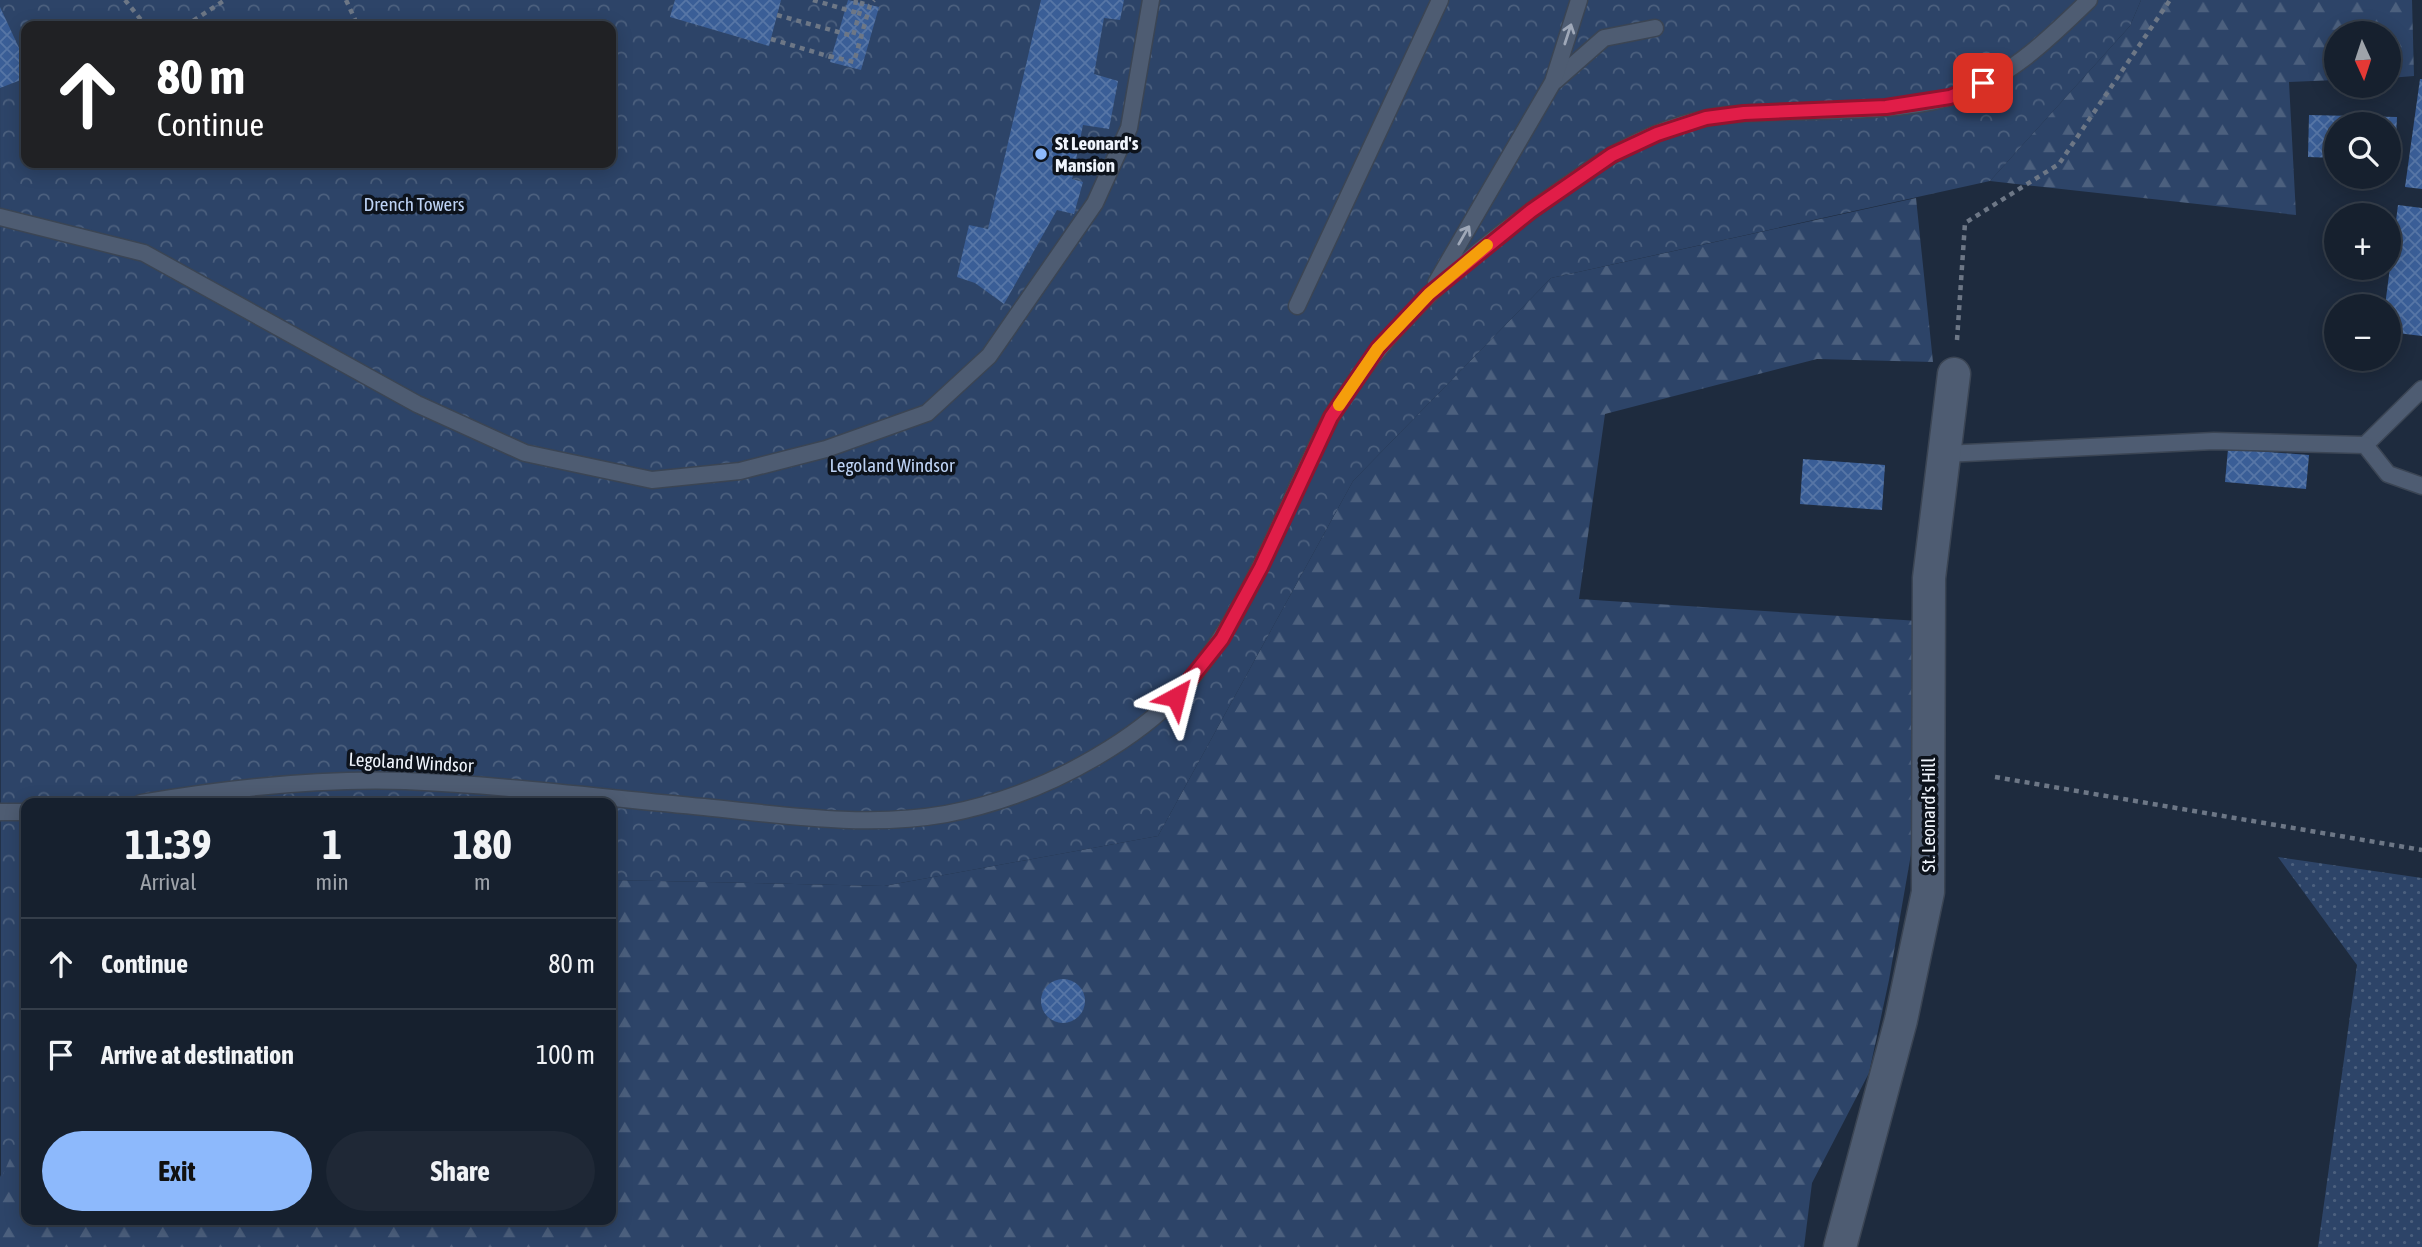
<!DOCTYPE html>
<meta charset="utf-8">
<style>
body{margin:0;font-family:"Asap Condensed",sans-serif;background:#1f2836;color:#f1f3f6;height:100vh;display:flex;flex-direction:column;font-size:26px;white-space:nowrap}
*{box-sizing:border-box;margin:0}
p{font-size:23px;color:#9ea3aa}
.icon{flex:none;width:38px;height:38px;fill:none;stroke:currentColor;stroke-width:2;stroke-linecap:round;stroke-linejoin:round}
.map{position:relative;flex:1;overflow:hidden}
.drawer{position:absolute;left:21px;top:798px;width:595px;height:427px;display:flex;flex-direction:column;background:#16202e;border-radius:14px;box-shadow:0 4px 18px #0003,0 0 0 2px #353e4a}
.drawer>*{flex:none}
.top-card{position:absolute;left:21px;top:21px;width:595px;height:147px;border-radius:14px;box-shadow:0 4px 18px #0003,0 0 0 2px #353e4a;background:#202124;color:#fff;overflow:hidden}
.needle{width:46px;rotate:177deg}
.controls{position:absolute;left:2324px;top:21px;display:grid;gap:14px}
.controls a{display:grid;place-items:center;width:77px;height:77px;border-radius:50%;background:#16202e;box-shadow:0 4px 18px #0003,0 0 0 2px #353e4a;font-size:35px}
.pin{position:absolute;display:grid;place-items:center;width:60px;height:60px;color:#fff;margin:-30px;border-radius:14px;box-shadow:0 4px 10px #0006}
.me{position:absolute;width:77px;margin:-38px;rotate:38deg;stroke-linejoin:round;filter:drop-shadow(0 0 5px #0008)}
.turn{display:flex;align-items:center;gap:24px;height:147px;padding:0 21px;font-size:32px}
.turn .icon{width:91px;height:91px;stroke-width:2.5}
.turn b{display:block;font-size:49px;line-height:60px}
.eta{display:flex;justify-content:space-evenly;align-items:center;height:119px;text-align:center}
.eta b{font-size:42px;font-weight:700;line-height:49px}
.primary-button{display:flex;gap:14px;margin-top:auto;padding:14px 21px}
.primary-button a{flex:1;height:80px;border-radius:42px;background:#8db9fc;color:#111;font-size:28px;font-weight:700;line-height:80px;text-align:center}
.primary-button a+a{background:#1f2836;color:#f1f3f6}
ul{padding:0;list-style:none}
li{display:flex;align-items:center;gap:21px;height:91px;padding:0 21px;border-top:2px solid #353e4a}
li div{flex:1}
li b{display:block;font-size:26px}
li em{font-style:normal}
.map>svg:first-child{display:block}
.grass{fill:url(#grass-dots)}
.forest{fill:url(#forest-firs)}
.park{fill:url(#park-crowns);fill-rule:evenodd}
.building{fill:url(#building-cross-hatch)}
.lines{fill:none;stroke-linecap:round;stroke-linejoin:round}
.lane-casing{stroke:#3b4554;stroke-width:19}
.street-casing{stroke:#3b4554;stroke-width:35}
.path{stroke:#6d7786;stroke-width:4.5;stroke-dasharray:5 5;stroke-linecap:butt}
.lane{stroke:#4e5c72;stroke-width:16}
.street{stroke:#4e5c72;stroke-width:32}
.oneway{stroke:#9fa8b8}
.route-casing{stroke:#92132f;stroke-width:18}
.route{stroke:#e11d48;stroke-width:12}
.slow{stroke:#f59e0b;stroke-width:12}
.poi-dot{fill:#8db9fc;stroke:#0d131c;stroke-width:2.5}
.labels{text-anchor:middle;stroke-width:7;stroke-linejoin:round;paint-order:stroke}
.poi-label{font-size:19px;font-weight:bold;fill:#f0f5fd;stroke:#0d131c;text-anchor:start}
.park-label{font-size:19px;fill:#bed3f5;stroke:#0d131c}
.street-label{font-size:19px;fill:#f0f5fd;stroke:#0d131c}
</style>
<div class="map">
<svg width="2422" height="1247" viewBox="0 0 2422 1247">
<defs>
<pattern id="grass-dots" width="8" height="8" patternUnits="userSpaceOnUse" patternTransform="scale(1.75)"><rect width="8" height="8" fill="#2d4468"/><path d="M2 2h.1M6 6h.1" fill="none" stroke="#4c607e" stroke-width="1.8" stroke-linecap="round"/></pattern>
<pattern id="forest-firs" width="22" height="20" patternUnits="userSpaceOnUse" patternTransform="scale(1.75)"><rect width="22" height="20" fill="#2d4468"/><path d="M5 1l3.5 6h-7zM16 11l3.5 6h-7z" fill="#4c607e"/></pattern>
<pattern id="park-crowns" width="20" height="18" patternUnits="userSpaceOnUse" patternTransform="scale(1.75)"><rect width="20" height="18" fill="#2d4468"/><path d="M2 6a3 3 0 1 1 6 0M12 15a3 3 0 1 1 6 0" fill="none" stroke="#4c607e"/></pattern>
<pattern id="building-cross-hatch" width="8" height="8" patternUnits="userSpaceOnUse" patternTransform="scale(1.75)"><rect width="8" height="8" fill="#3a5e97"/><path d="M0 0l8 8M0 8l8-8" fill="none" stroke="#5776a6"/></pattern>
</defs>
<rect width="100%" height="100%" fill="#1e2b3e"/>
<path class="grass" d="M2278,857L2422,878V1247H2318L2357,965Z"/>
<g class="forest">
<path d="M2141,0H2412L2414,76L2389,78V33H2336V80L2289,82L2296,215L1990,181L2130,26Z"/>
<path d="M1916,198L1933,362L1817,359L1605,414L1579,599L1919,621L1914,837L1889,980L1869,1073L1812,1183L1804,1247H0V1177L26,1122V1220H611V880L884,886L1158,836L1353,481L1551,278Z"/>
</g>
<path class="park" d="M0,0H2141L2130,26L1990,181L1551,278L1353,481L1158,836L884,886L611,880V803H26V1122L1,1179ZM26,26H611V163H26Z"/>
<g class="building">
<path d="M675,0H781L769,46L670,17Z"/>
<path d="M848,0L879,7L861,70L830,62Z"/>
<path d="M1041,0H1124L1120,20L1104,18L1094,74L1118,81L1109,129L1083,125L1072,179L1083,182L1074,214L1057,210L1004,304L975,283L957,277L969,225L988,229Z"/>
<path d="M0,7L26,63V78L0,88Z"/>
<path d="M2420,79H2422V189L2405,187Z"/>
<path d="M2309,115L2397,117L2395,159H2389V124H2336V158L2308,157Z"/>
<path d="M2398,205L2422,208V336L2389,332V306H2385Z"/>
<path d="M2228,449L2309,455L2306,489L2225,482Z"/>
<path d="M1803,459L1885,465L1882,510L1800,504Z"/>
<circle cx="1063" cy="1001" r="22"/>
</g>
<g class="lines">
<g class="lane-casing">
<g id="lane">
<path d="M1555,81L1604,38L1655,28"/>
<path d="M0,217L144,253L417,404L525,453L652,480L740,471L826,449L927,413L989,356L1095,203L1129,128L1151,0"/>
<path d="M1436,283L1553,82L1579,0"/>
<path d="M1297,306L1440,0"/>
<path d="M2365,445L2422,389"/>
<path d="M1944,454L2214,441L2365,445L2388,474L2422,486"/>
<path d="M141,803C229,788 316,778 405,781C505,785 605,798 704,807C783,815 867,828 946,814C999,804 1050,784 1096,757C1125,740 1155,719 1178,694C1249,616 1280,515 1328,423C1335,409 1345,397 1353,384C1417,292 1508,224 1601,162C1632,142 1671,125 1707,118C1729,113 1753,113 1776,112C1832,110 1893,112 1948,98C2004,83 2049,39 2089,0"/>
<path d="M0,812H26"/>
</g>
</g>
<g class="street-casing">
<path id="street" d="M1840,1247L1901,1020L1928,892L1929,578L1954,374"/>
</g>
<g class="path">
<path d="M125,0L146,26"/>
<path d="M346,0L358,26"/>
<path d="M813,0L854,12L856,0"/>
<path d="M777,15L853,36L863,0"/>
<path d="M185,26L225,0"/>
<path d="M771,39L831,57"/>
<path d="M829,56L854,62L870,5L874,0"/>
<path d="M1957,340L1965,223L2059,164L2170,0"/>
<path d="M1995,777L2422,850"/>
</g>
<use href="#lane" class="lane"/>
<use href="#street" class="street"/>
</g>
<defs><path id="oneway-shaft" d="M-6 0H5M1.5-3L5.5 0L1.5 3" fill="none" stroke-width="1.6" stroke-linecap="round" stroke-linejoin="round" transform="scale(1.75)"/></defs>
<g class="oneway">
<use href="#oneway-shaft" transform="translate(1568 34) rotate(-72)"/>
<use href="#oneway-shaft" transform="translate(1464 235) rotate(-60)"/>
</g>
<g class="lines">
<g class="route-casing">
<path id="route" d="M1176,697L1222,639L1261,567L1331,417L1378,348L1429,294L1531,211L1612,155L1657,134L1706,118L1744,113L1886,107L1950,97L1983,83"/>
</g>
<use href="#route" class="route"/>
<path class="slow" d="M1339,405L1378,348L1429,294L1487,245"/>
</g>
<circle class="poi-dot" cx="1041" cy="154" r="7"/>
<g class="labels">
<g class="poi-label">
<text x="1055" y="150">St Leonard's<tspan x="1055" dy="22">Mansion</tspan></text>
</g>
<g class="park-label">
<text x="414" y="211">Drench Towers</text>
<text x="892" y="472">Legoland Windsor</text>
</g>
<g class="street-label">
<text transform="translate(411 762) rotate(3)" y="7">Legoland Windsor</text>
<text transform="translate(1928 815) rotate(-90)" y="7">St. Leonard's Hill</text>
</g>
</g>
</svg>
<div class="controls">
<a><svg class="needle" viewBox="-14 -14 28 28"><path d="M0-13l5 13h-10z" fill="#e53935"/><path d="M0 13l5-13h-10z" fill="#9ea3aa"/></svg></a>
<a><svg class="icon" aria-label="search" viewBox="0 0 24 24"><circle cx="10" cy="10" r="6"/><path d="M15 15l6 6"/></svg></a>
<a>+</a>
<a>−</a>
</div>
<div class="pin" style="left:1983px;top:83px;background:#d93025"><svg class="icon" aria-label="arrive" viewBox="0 0 24 24"><path d="M6 21V4h12l-3 4 3 4H6"/></svg></div>
<svg class="me" style="left:1176px;top:697px" viewBox="-20 -20 40 40"><path d="M0-17L14 15 0 8-14 15z" fill="#e11d48" stroke="#fff" stroke-width="4"/></svg>
<div class="top-card">
<div class="turn"><svg class="icon" aria-label="ahead" viewBox="0 0 24 24"><path d="M12 20V5M6 11l6-6 6 6"/></svg><div><b>80 m</b>Continue</div></div>
</div>
<section class="drawer">
<div class="eta">
<div><b>11:39</b><p>Arrival</p></div>
<div><b>1</b><p>min</p></div>
<div><b>180</b><p>m</p></div>
</div>
<ul>
<li><svg class="icon" aria-label="ahead" viewBox="0 0 24 24"><path d="M12 20V5M6 11l6-6 6 6"/></svg><div><b>Continue</b></div><em>80 m</em></li>
<li><svg class="icon" aria-label="arrive" viewBox="0 0 24 24"><path d="M6 21V4h12l-3 4 3 4H6"/></svg><div><b>Arrive at destination</b></div><em>100 m</em></li>
</ul>
<div class="primary-button"><a>Exit</a><a>Share</a></div>
</section>
</div>
